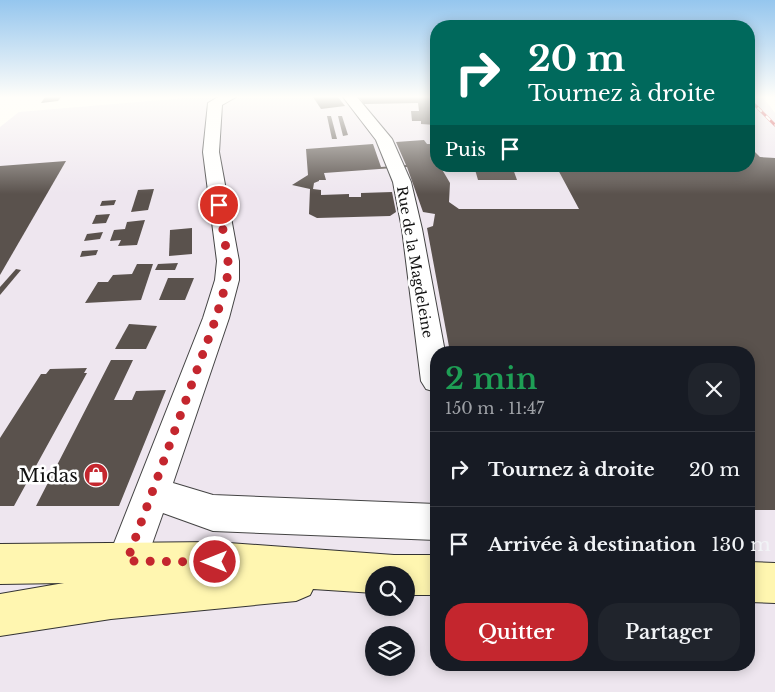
<!DOCTYPE html>
<html lang="fr">
<meta charset="utf-8">
<style>
body{margin:0;font-family:"Libre Baskerville",serif;background:#20242c;color:#f1f3f6;height:100vh;display:flex;flex-direction:column;font-size:19px;white-space:nowrap}
*{box-sizing:border-box;margin:0}
p{font-size:16px;color:#9ea1a6}
.icon{flex:none;width:28px;height:28px;fill:none;stroke:currentColor;stroke-width:2;stroke-linecap:round;stroke-linejoin:round}
.map{position:relative;flex:1;overflow:hidden}
.sheet{position:absolute;left:430px;top:346px;width:325px;height:325px;display:flex;flex-direction:column;background:#171b24;border-radius:20px;box-shadow:0 2px 12px #0003}
.sheet>*{flex:none}
.top-card{position:absolute;left:430px;top:20px;width:325px;height:152px;border-radius:20px;box-shadow:0 2px 12px #0003;background:#00695c;color:#fff;overflow:hidden}
.controls{position:absolute;left:365px;top:566px;display:grid;gap:10px}
.controls a{display:grid;place-items:center;width:50px;height:50px;border-radius:50%;background:#171b24;box-shadow:0 2px 12px #0003;font-size:25px}
.pin{position:absolute;display:grid;place-items:center;width:42px;height:42px;color:#fff;margin:-21px;border:2px solid #fff;border-radius:50%;box-shadow:0 1px 5px #0007}
.me{position:absolute;width:55px;margin:-28px;rotate:270deg;stroke-linejoin:round;filter:drop-shadow(0 0 4px #0008)}
.turn{display:flex;align-items:center;gap:18px;height:105px;padding:0 15px;font-size:22px}
.turn .icon{width:65px;height:65px;stroke-width:2.5}
.turn b{display:block;font-size:35px;line-height:42px}
.then{display:flex;align-items:center;height:48px;padding:0 15px;background:#0003;gap:10px;font-size:19px}
.round{display:grid;place-items:center;flex:none;width:52px;height:52px;border-radius:20px;background:#20242c}
.summary{display:flex;align-items:center;justify-content:space-between;height:85px;padding:0 15px}
h1{font-size:30px;font-weight:600;line-height:38px;color:#1e9e55}
.action{display:flex;gap:10px;margin-top:auto;padding:10px 15px}
.action a{flex:1;height:58px;border-radius:20px;background:#c4262e;color:#fff;font-size:20px;font-weight:600;line-height:58px;text-align:center}
.action a+a{background:#20242c;color:#f1f3f6}
ul{padding:0;list-style:none}
li{display:flex;align-items:center;gap:15px;height:75px;padding:0 15px;border-top:1px solid #363941}
li div{flex:1}
li b{display:block;font-size:19px}
li em{font-style:normal}
.map>svg:first-child{display:block}
.industrial{fill:#eee6ef;fill-rule:evenodd}
.building{fill:#5a524d}
.lines{fill:none;stroke-linecap:round;stroke-linejoin:round}
.minor-casing{stroke:#444;stroke-width:2}
.secondary-casing{stroke:#333;stroke-width:2}
.minor{fill:#fff;fill-rule:evenodd}
.secondary{fill:#fff6b0;fill-rule:evenodd}
.rail-casing{stroke:#c4262e;stroke-width:3}
.rail{stroke:#fff;stroke-width:2;stroke-dasharray:6;stroke-linecap:butt}
.route{stroke:#c4262e;stroke-width:9;stroke-dasharray:0 16.2}
.labels{text-anchor:middle;stroke-width:5;stroke-linejoin:round;paint-order:stroke}
.far-street-label{font-size:14px;fill:#111;stroke:#fff}
.near-poi-label{font-size:19px;fill:#111;stroke:#fff;text-anchor:end}
</style>
<div class="map">
<svg width="775" height="692" viewBox="0 0 775 692">
<rect width="100%" height="100%" fill="#fffdf5"/>
<path class="industrial" d="M198,97H436V166H749V97H763L775,113V692H0V127L19,112ZM436,352H749V665H436ZM374,575H406V608H374ZM374,635H406V668H374Z"/>
<g class="building">
<path d="M45,97H61L58,101L41,103Z"/>
<path d="M313,97H338L345,106L321,109Z"/>
<path d="M359,97H436V125L421,124V121H412L411,111H419L418,103L364,104Z"/>
<path d="M327,116H331L337,139H332Z"/>
<path d="M338,116H342L348,135L343,136Z"/>
<path d="M424,140L427,144H432L436,150H430L436,160V166H440L450,183L449,202L459,209H579L556,166H749V150H753L760,157L775,158V510H749V352H450L427,228L433,226L435,214L423,212L407,167L324,173L326,180H319V174V181L314,183L313,189L321,190V195L349,194V197H361V193L392,192L396,212L390,216L317,218L309,214L310,189L292,185L308,175L306,149L373,144L381,167L406,165L396,142Z"/>
<path d="M66,161L0,275V166Z"/>
<path d="M474,166H512L517,180H478Z"/>
<path d="M154,189L148,210L131,212L138,190Z"/>
<path d="M116,200L114,205L100,206L102,201Z"/>
<path d="M110,214L106,223L92,224L96,215Z"/>
<path d="M145,220L137,245L118,246L121,240L110,241L114,230L125,229L127,222Z"/>
<path d="M192,228V254L169,256L170,230Z"/>
<path d="M103,232L100,239L84,241L87,234Z"/>
<path d="M98,250L96,255L80,257L82,251Z"/>
<path d="M178,263L175,270H155L158,264Z"/>
<path d="M137,264H153L141,300L85,303L98,282H108L113,275L132,274Z"/>
<path d="M16,269L21,270L0,295V287Z"/>
<path d="M168,278H194L185,300H159Z"/>
<path d="M129,324L157,326L146,349H115Z"/>
<path d="M111,360H133L114,400H132L136,391L166,390L119,506H36Z"/>
<path d="M87,368L84,373H87L14,506H0V438L41,374H46L50,369Z"/>
</g>
<g class="lines">
<g class="minor-casing">
<g id="minor">
<path d="M218,97H236L222,105L219,152L239,261V280L229,318L173,483L213,495L436,504V540L213,531L163,513L141,575L127,581L113,575L107,561L203,318L215,280L217,261L203,152L208,103Z"/>
<path d="M343,97H357L392,139L411,182L422,229L445,352H436V392L426,389L421,381L402,229L393,182L376,140Z"/>
</g>
</g>
<g class="secondary-casing">
<g id="secondary">
<path d="M215,542L394,555H436V595H406V575H374V593L313,589L310,595L296,601L111,619L0,636V594L64,583L0,584V544Z"/>
<path d="M749,562L775,563V603L749,602Z"/>
</g>
</g>
<use href="#minor" class="minor"/>
<use href="#secondary" class="secondary"/>
<g class="rail-casing">
<path id="rail" d="M749,99L775,125"/>
</g>
<use href="#rail" class="rail"/>
</g>
<linearGradient id="sky" x2="0" y2="1"><stop stop-color="#95c6ee"/><stop offset="0.5" stop-color="#fffefa"/><stop offset="1" stop-color="#fffefa" stop-opacity="0"/></linearGradient>
<rect width="775" height="194" fill="url(#sky)"/>
<g class="lines">
<path class="route" d="M215,562L127,561L216,318L227,280L228,261L219,205"/>
</g>
<defs>
<g id="shop-disc" transform="scale(1.25)"><circle r="9.5" fill="#c4262e" stroke="#fff"/><path d="M-5-2.5h2.3a2.7 3.5 0 0 1 5.4 0H5L5.5 6h-11ZM-1.5-2.5h3a1.5 2.3 0 0 0-3 0Z" fill="#fff"/></g>
</defs>
<g fill-rule="evenodd">
<use href="#shop-disc" x="96" y="475"/>
</g>
<g class="labels">
<g class="far-street-label">
<text transform="translate(415 262) rotate(80)" y="5">Rue de la Magdeleine</text>
</g>
<g class="near-poi-label">
<text x="78" y="482">Midas</text>
</g>
</g>
</svg>
<div class="controls">
<a><svg class="icon" aria-label="search" viewBox="0 0 24 24"><circle cx="10" cy="10" r="6"/><path d="M15 15l6 6"/></svg></a>
<a><svg class="icon" aria-label="layers" viewBox="0 0 24 24"><path d="M12 4l9 5-9 5-9-5zM3 14l9 5 9-5"/></svg></a>
</div>
<div class="pin" style="left:219px;top:205px;background:#d93025"><svg class="icon" aria-label="arrive" viewBox="0 0 24 24"><path d="M6 21V4h12l-3 4 3 4H6"/></svg></div>
<svg class="me" style="left:215px;top:562px" viewBox="-20 -20 40 40"><circle r="17" fill="#c4262e" stroke="#fff" stroke-width="3"/><path d="M0-11L8 9 0 5-8 9z" fill="#fff"/></svg>
<div class="top-card">
<div class="turn"><svg class="icon" aria-label="right" viewBox="0 0 24 24"><path d="M7 20v-9h11M14 6l5 5-5 5"/></svg><div><b>20 m</b>Tournez à droite</div></div>
<div class="then">Puis<svg class="icon" aria-label="arrive" viewBox="0 0 24 24"><path d="M6 21V4h12l-3 4 3 4H6"/></svg></div>
</div>
<section class="sheet">
<div class="summary"><div><h1>2 min</h1><p>150 m · 11:47</p></div><a class="round"><svg class="icon" aria-label="close" viewBox="0 0 24 24"><path d="M6 6l12 12M18 6L6 18"/></svg></a></div>
<ul>
<li><svg class="icon" aria-label="right" viewBox="0 0 24 24"><path d="M7 20v-9h11M14 6l5 5-5 5"/></svg><div><b>Tournez à droite</b></div><em>20 m</em></li>
<li><svg class="icon" aria-label="arrive" viewBox="0 0 24 24"><path d="M6 21V4h12l-3 4 3 4H6"/></svg><div><b>Arrivée à destination</b></div><em>130 m</em></li>
</ul>
<div class="action"><a>Quitter</a><a>Partager</a></div>
</section>
</div>
